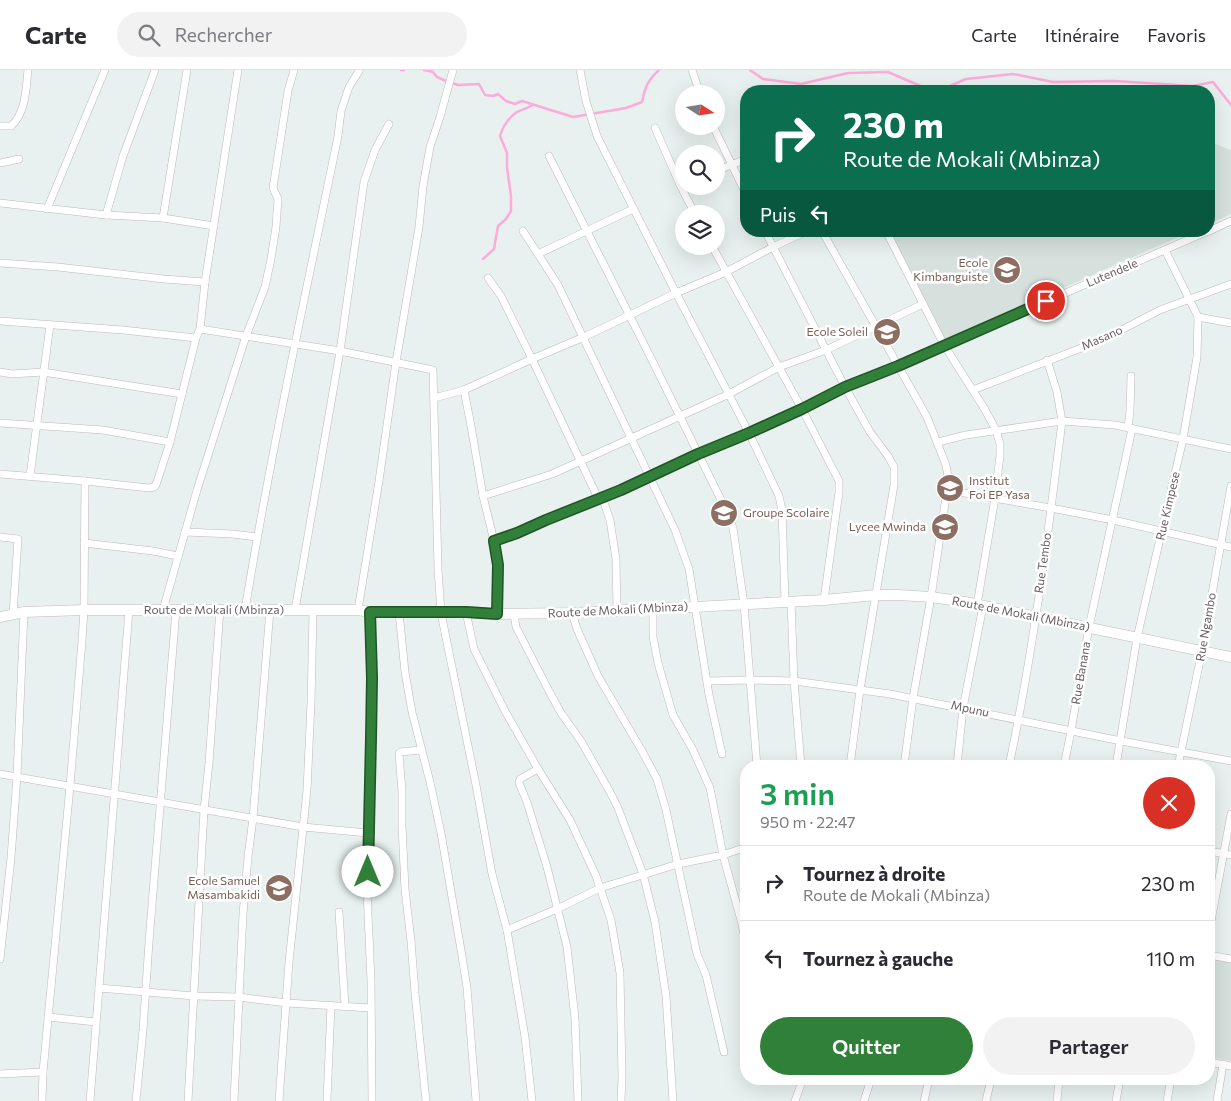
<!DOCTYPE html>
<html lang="fr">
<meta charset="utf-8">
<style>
body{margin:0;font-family:Commissioner,sans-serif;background:#f2f2f3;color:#2b2b33;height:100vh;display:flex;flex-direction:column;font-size:19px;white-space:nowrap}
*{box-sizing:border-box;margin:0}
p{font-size:16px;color:#7c7c81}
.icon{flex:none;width:28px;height:28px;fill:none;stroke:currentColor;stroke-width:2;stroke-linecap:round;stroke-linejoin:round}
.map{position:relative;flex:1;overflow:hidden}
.drawer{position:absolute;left:740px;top:690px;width:475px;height:325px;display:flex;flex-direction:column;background:#fff;border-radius:20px;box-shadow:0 5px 20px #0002}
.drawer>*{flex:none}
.top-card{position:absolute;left:740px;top:15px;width:475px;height:152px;border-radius:20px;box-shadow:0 5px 20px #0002;background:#0b6e4f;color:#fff;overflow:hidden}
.needle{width:32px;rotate:102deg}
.buttons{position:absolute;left:675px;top:15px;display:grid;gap:10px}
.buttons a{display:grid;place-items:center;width:50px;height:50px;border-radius:50%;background:#fff;box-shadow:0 5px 20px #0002;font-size:25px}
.pin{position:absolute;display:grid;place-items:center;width:42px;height:42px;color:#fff;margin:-21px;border:2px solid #fff;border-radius:50%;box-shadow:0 1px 5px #0007}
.me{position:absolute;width:55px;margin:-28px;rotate:0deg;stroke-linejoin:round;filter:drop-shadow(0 0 4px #0008)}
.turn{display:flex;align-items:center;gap:18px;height:105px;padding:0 20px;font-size:22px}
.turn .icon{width:65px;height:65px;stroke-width:2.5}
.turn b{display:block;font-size:35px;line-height:42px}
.then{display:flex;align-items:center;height:48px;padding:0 20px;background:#0003;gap:10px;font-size:19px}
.round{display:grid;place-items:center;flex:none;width:52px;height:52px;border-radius:26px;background:#f2f2f3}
.summary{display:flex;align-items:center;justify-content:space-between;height:85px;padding:0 20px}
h1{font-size:30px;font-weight:600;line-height:38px;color:#1e9e55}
.primary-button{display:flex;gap:10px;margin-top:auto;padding:10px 20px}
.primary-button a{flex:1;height:58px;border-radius:30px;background:#31803a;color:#fff;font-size:20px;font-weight:600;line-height:58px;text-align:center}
.primary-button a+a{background:#f2f2f3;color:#2b2b33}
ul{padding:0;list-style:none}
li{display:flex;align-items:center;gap:15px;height:75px;padding:0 20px;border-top:1px solid #e1e1e2}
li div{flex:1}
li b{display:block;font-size:19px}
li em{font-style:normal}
header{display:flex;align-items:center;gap:30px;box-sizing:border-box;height:70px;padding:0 25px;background:#fff;border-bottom:1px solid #e1e1e2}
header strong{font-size:24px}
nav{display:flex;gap:28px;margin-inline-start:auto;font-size:18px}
.search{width:350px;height:45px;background:#f2f2f3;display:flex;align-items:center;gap:12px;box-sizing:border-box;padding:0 18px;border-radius:28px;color:#7c7c81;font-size:19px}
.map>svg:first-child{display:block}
.education{fill:#d6e1de}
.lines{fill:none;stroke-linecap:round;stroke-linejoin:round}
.stream{stroke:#feabdb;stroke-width:2.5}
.street-casing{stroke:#beb8ba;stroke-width:8}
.secondary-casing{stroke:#c1b9bc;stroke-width:11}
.street{stroke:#fff;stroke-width:7}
.secondary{stroke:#fff;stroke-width:10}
.route-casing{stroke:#205326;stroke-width:12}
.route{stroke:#31803a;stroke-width:9}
.labels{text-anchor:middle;stroke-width:5;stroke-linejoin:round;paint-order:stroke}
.education-label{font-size:12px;fill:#785e54;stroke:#fff;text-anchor:end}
.street-label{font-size:12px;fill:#685f63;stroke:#fff}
</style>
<header>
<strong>Carte</strong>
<div class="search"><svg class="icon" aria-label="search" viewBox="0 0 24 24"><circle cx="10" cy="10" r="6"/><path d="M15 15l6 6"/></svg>Rechercher</div>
<nav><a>Carte</a><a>Itinéraire</a><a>Favoris</a></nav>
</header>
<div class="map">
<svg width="1231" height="1031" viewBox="0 0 1231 1031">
<rect width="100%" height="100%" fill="#e8f1ef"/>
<g class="education">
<path d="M1209,73L1218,75L1231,80V144L1209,154Z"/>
<path d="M890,161H1192L1018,238L945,271Z"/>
<path d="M1209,887L1231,891V991L1209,987Z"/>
</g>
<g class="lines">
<g class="stream">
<path d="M401,0H404"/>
<path d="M424,0L433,2L437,7L446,11L458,15L479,14L485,25L493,26L498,24L506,31L515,34L522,31L573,47L626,38L642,32C645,17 648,10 659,0"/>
<path d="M750,0L763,9L801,14L848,3L888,2L932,21"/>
<path d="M938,21L966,9L1013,4L1053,12L1115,11L1193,16L1213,12L1231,35"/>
<path d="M483,189L494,179L498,156L506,149L511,141V126L507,98V83L500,66C503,56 508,48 517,42C523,39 528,38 533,35"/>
</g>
<g class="street-casing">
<g id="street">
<path d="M580,0L586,31L597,66L676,223L749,363L779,426L782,440L785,532"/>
<path d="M692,0L700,24"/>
<path d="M823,20V21"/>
<path d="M0,56H11C26,43 26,18 28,0"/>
<path d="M713,56L746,124"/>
<path d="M655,58L681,117L695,144"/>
<path d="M549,86L654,294L728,444L733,458L744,534L757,696"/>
<path d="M0,93L19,89"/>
<path d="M716,101L746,89"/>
<path d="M0,133L106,145L163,148L214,156"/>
<path d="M47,139L105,0"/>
<path d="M106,145L123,86L155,0"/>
<path d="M163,148L187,0"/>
<path d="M523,161L558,215L675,460L689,499L709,625L722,684"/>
<path d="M765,161L845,317L870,362L888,386L894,397V415L860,620L850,696"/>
<path d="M822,161L927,347L946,395L948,407L947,420L931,527L913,628L904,696"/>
<path d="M886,161L944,275L984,338L996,360L1000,374V385L995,428L977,535"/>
<path d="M1209,161L1231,151"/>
<path d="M712,176L802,339L839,411V422L824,530"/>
<path d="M538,184L633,139"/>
<path d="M0,193L58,197L164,209L205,212"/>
<path d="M488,208L501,226L532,289L598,428"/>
<path d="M1198,247L1231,253"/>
<path d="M0,251L123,260L196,268"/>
<path d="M200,259L340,281L433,300L438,499L441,543L476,715L492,804L507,860L525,967L532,1031"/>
<path d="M0,302L12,304L43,302L182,324"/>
<path d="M973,320L1102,270L1160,240L1190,229L1231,214"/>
<path d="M434,328L464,320"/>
<path d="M0,353L103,360L170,372"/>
<path d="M1128,358L1130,341L1131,306"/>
<path d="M938,372L966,365L1062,351L1115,355L1231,379"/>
<path d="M0,404L85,411L149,418L154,417L156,415L170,372L196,268L200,259L205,212L238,0"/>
<path d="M30,406L50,255"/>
<path d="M947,420L1051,438L1113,450L1231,477"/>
<path d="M483,426L552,404L729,324L779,297L826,280L923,234"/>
<path d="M602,427L610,450L616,489L617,541"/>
<path d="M185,462L232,464L257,467"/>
<path d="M0,467L18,469L13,544"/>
<path d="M494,471L517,463L546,450L621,420L698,383L749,363L845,317L898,296L1208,161"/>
<path d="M84,473L153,481L178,486"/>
<path d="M791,532L794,611L801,696"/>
<path d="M653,538V567L658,593L673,645L693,680L710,718L723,785L742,854L746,875"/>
<path d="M163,540L197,420L246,266L265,217L271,189L276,157L278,129L273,118L288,21L294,0"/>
<path d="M245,540C271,381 306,223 338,66L341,41L349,17L359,1"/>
<path d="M295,540L340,281L364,112L375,80L389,54"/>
<path d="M358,540L379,411L396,292L419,157L423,116L430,77L440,47L453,0"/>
<path d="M370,542L372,608L371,707L368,759L367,821L371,911L372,1031"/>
<path d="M399,542L405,602L412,642L430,712L441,763L462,886L467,918L476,1031"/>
<path d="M466,542L474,579L505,641L538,699L570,750L596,806L611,850L620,903L622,1007L621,1031"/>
<path d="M572,543L577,559L598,606L642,681L657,709L666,740L697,884L706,905L724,982"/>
<path d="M497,544L498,495L494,471L483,426L471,356L464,320L532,289L584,267L676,223L726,202L773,177L807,161"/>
<path d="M514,544L516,557L549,621L561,643L581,671L610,722L618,738L643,804L655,852L666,926L673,1031"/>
<path d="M707,611L750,610L794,611L890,624L1121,671L1231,691"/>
<path d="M421,680L400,682L399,684L402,721V756L405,819L411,871L415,923L426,1031"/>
<path d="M957,696L963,638L983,536"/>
<path d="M1009,696C1033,583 1048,465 1062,351L1057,322L1047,290"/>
<path d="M1064,696L1071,661L1089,557L1132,359"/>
<path d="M1116,696L1137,568L1183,369L1197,287L1198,247L1165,180"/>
<path d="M1178,696L1202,581L1231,416"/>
<path d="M538,699L520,709L519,713L527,732L547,797L567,877L575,948L578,1031"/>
<path d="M0,704L303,757L368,763"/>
<path d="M1209,781L1231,785"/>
<path d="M339,842L345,936"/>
<path d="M507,860L557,839L600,818L678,794L723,785L746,777"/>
<path d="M1209,862L1231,744"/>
<path d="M1209,885L1231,889"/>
<path d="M0,889L11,788L17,706L24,542"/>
<path d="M99,918L194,926L238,927L287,933L371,938"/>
<path d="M48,947L96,952"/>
<path d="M1209,992L1231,996"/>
<path d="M0,1004L43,1002"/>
<path d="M42,1031L43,1002L70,716L82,571L84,540L85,411"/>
<path d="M90,1031L129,540"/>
<path d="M136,1031L143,960L149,872L176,540"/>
<path d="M188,1031L204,740L209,693L220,539"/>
<path d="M234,1031L243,844L248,787L253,748L270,540"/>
<path d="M279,1031L289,892L307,720L311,633L313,541"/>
<path d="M327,1031L331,935"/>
<path d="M795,1031L803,1009"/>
<path d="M864,1031L871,1009"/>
<path d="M924,1031L929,1009"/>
<path d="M986,1031L991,1009"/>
<path d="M1057,1031L1059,1009"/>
<path d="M1116,1031L1120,1009"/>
<path d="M1167,1031L1171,1009"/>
<path d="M1217,1031L1223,994"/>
</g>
</g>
<g class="secondary-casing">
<path id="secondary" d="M0,547L24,542L84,540H358L370,542H466L497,544L572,543L614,541L653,538L695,537L824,530L876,525H898L931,527L965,532L1231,587"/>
</g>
<use href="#street" class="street"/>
<use href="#secondary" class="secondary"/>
</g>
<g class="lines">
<g class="route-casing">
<path id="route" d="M368,802L371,668L372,608L370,542H466L497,544L498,495L494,471L517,463L546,450L621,420L698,384L749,363L802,339L845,317L898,296L1046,231"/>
</g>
<use href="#route" class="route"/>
</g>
<defs>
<g id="school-disc" transform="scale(1.4375)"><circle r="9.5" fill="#8d6e63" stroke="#fff"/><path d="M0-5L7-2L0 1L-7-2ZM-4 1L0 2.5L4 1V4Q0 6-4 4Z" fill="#fff"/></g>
</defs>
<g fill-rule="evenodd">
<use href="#school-disc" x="1007" y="200"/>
<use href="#school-disc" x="887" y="262"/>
<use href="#school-disc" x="950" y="418"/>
<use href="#school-disc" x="724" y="443"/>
<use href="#school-disc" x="945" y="457"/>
<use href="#school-disc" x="279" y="818"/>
</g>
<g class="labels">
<g class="education-label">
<text x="988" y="197">Ecole<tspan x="988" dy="14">Kimbanguiste</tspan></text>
<text x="868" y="266">Ecole Soleil</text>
<text x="969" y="415" text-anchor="start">Institut<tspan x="969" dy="14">Foi EP Yasa</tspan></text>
<text x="743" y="447" text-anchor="start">Groupe Scolaire</text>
<text x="926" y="461">Lycee Mwinda</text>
<text x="260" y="815">Ecole Samuel<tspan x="260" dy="14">Masambakidi</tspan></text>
</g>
<g class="street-label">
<text transform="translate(1112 203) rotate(-23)" y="4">Lutendele</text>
<text transform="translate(1102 268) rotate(-24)" y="4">Masano</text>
<text transform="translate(1168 436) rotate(-77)" y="4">Rue Kimpese</text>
<text transform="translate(1043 493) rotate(-82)" y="4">Rue Tembo</text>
<text x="214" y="544">Route de Mokali (Mbinza)</text>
<text transform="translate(618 540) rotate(-3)" y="4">Route de Mokali (Mbinza)</text>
<text transform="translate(1021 544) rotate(11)" y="4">Route de Mokali (Mbinza)</text>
<text transform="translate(1206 557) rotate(-80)" y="4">Rue Ngambo</text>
<text transform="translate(1081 603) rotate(-80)" y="4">Rue Banana</text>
<text transform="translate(970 639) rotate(12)" y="4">Mpunu</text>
</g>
</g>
</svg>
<div class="buttons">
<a><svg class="needle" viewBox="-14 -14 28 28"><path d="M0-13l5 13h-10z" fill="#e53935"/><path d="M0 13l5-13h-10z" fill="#7c7c81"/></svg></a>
<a><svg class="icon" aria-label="search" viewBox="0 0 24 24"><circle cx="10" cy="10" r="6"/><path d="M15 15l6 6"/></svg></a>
<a><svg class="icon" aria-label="layers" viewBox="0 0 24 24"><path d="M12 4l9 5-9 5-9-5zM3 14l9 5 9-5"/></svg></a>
</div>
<div class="pin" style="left:1046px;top:231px;background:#d93025"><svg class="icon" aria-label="arrive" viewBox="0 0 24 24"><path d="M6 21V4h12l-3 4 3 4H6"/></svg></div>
<svg class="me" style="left:368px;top:802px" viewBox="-20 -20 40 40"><circle r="19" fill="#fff"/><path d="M0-13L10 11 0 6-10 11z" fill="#31803a"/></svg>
<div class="top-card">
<div class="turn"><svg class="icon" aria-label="right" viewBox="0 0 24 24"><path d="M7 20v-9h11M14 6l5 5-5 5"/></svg><div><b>230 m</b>Route de Mokali (Mbinza)</div></div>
<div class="then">Puis<svg class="icon" aria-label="left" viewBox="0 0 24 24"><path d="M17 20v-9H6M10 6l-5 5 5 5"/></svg></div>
</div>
<section class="drawer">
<div class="summary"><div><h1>3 min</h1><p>950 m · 22:47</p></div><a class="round" style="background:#d93025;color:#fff"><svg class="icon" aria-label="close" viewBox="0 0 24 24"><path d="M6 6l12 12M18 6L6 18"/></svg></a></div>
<ul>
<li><svg class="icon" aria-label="right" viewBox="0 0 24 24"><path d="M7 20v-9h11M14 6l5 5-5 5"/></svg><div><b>Tournez à droite</b><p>Route de Mokali (Mbinza)</p></div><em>230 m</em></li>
<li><svg class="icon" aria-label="left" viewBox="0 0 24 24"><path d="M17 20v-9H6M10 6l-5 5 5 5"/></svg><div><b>Tournez à gauche</b></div><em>110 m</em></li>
</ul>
<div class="primary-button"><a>Quitter</a><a>Partager</a></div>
</section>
</div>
